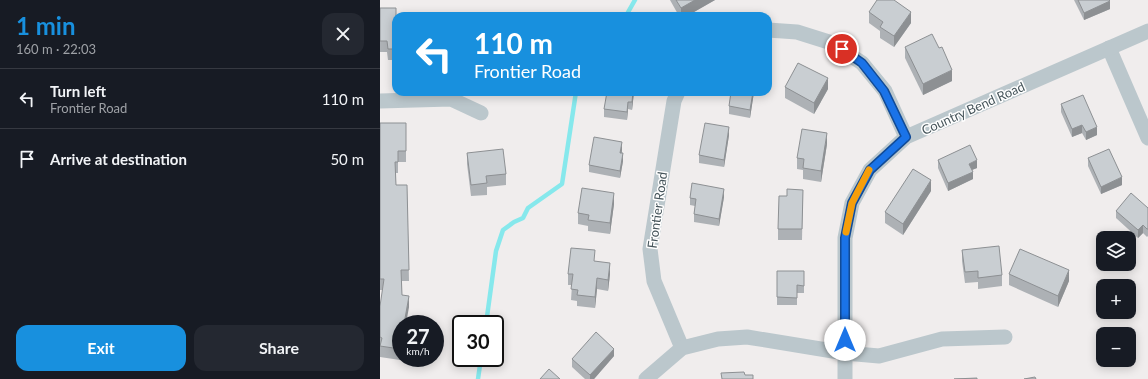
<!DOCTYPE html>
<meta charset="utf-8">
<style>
body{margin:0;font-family:Lato,sans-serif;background:#242831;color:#f1f3f6;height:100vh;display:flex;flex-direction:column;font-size:15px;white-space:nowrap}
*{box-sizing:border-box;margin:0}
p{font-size:13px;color:#9ea1a6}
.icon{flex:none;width:22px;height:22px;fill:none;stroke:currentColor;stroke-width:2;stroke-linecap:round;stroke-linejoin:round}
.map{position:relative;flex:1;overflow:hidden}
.sheet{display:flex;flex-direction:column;background:#171b24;width:380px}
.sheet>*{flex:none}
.banner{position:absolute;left:12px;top:12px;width:380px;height:84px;border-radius:12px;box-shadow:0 2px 10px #0003;background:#1890de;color:#fff;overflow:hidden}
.buttons{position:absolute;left:716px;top:231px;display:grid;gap:8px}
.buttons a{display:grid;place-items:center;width:40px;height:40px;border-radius:8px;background:#171b24;box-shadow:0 2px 10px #0003;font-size:20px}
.speed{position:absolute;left:12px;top:315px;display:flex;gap:8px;font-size:20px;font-weight:700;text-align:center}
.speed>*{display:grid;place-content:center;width:52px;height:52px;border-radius:50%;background:#171b24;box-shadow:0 2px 10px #0003;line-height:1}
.speed small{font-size:10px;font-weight:400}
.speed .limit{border:2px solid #111;border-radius:6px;background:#fff;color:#111}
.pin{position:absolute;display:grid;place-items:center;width:34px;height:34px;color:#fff;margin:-17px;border:2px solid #fff;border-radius:50%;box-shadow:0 1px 4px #0007}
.me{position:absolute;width:44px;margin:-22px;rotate:0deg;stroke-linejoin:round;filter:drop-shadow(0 0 3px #0008)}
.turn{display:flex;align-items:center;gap:14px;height:84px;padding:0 16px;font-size:18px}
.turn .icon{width:52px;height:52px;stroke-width:2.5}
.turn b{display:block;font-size:28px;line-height:34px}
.round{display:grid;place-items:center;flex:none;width:42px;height:42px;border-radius:12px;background:#242831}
.headline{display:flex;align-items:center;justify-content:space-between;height:68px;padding:0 16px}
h1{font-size:24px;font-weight:700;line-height:30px;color:#1890de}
.cta{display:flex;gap:8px;margin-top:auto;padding:8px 16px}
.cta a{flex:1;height:46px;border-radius:12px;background:#1890de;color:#fff;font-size:16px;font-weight:700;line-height:46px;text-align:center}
.cta a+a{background:#242831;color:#f1f3f6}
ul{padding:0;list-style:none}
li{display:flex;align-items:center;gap:12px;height:60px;padding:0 16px;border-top:1px solid #363941}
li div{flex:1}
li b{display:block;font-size:15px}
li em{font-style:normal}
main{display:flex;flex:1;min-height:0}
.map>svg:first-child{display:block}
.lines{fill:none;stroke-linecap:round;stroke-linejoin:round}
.stream{stroke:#86e8ec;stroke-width:4.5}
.minor{stroke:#bbc7cc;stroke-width:15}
.wall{fill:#adb1b5}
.shaded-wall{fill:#8d9093}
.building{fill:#c9ced2;stroke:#8d9093}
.route-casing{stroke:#114b97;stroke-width:10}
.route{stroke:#1a73e8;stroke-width:7}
.slow{stroke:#f59e0b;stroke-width:7}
.labels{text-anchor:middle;stroke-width:3;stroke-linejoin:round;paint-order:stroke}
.street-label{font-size:13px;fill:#45545a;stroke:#fff}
</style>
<main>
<section class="sheet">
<div class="headline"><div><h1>1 min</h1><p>160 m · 22:03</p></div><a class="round"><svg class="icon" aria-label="close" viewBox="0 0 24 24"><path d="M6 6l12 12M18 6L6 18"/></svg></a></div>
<ul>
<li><svg class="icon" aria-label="left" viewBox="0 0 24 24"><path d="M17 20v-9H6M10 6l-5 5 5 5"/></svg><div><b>Turn left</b><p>Frontier Road</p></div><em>110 m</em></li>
<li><svg class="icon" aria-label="arrive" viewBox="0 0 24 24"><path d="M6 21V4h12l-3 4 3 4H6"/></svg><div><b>Arrive at destination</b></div><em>50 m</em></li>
</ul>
<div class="cta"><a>Exit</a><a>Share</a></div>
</section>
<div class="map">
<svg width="768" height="379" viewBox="0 0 768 379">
<rect width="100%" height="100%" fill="#f0eded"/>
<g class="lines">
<g class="stream">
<path d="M244,16L247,14L255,0"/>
<path d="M106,324L116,251L123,230L134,222L143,218L148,208L182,184L196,92"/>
<path d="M98,379L101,358"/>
</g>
<g class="minor">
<path d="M388,30L417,32L452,43L482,63L505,91L526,137"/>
<path d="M729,48L768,138"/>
<path d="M298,92L294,101L270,249L274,281L302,348"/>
<path d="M0,101L71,99L101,113"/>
<path d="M266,379L302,348L338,339L367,337L465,353L499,356L562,339L625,337"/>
<path d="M465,379V238L472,203L490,170L526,137L768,31"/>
</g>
</g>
<g class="wall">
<path d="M290,0H335L307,16H299Z"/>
<path d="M694,0H729L730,9L704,20Z"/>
<path d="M0,8L16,16V60H8L7,52H0Z"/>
<path d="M489,12L531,23L514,47L500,38V31L489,23Z"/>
<path d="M525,47L572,81L543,95L525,58Z"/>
<path d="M405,87L448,89L434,114L405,98Z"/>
<path d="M254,92L252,110L248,109L247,120L224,117V109Z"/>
<path d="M374,92L370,118L349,114V106Z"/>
<path d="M681,104L717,135L706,140L702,133L692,137L681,112Z"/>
<path d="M0,123H26V162H18V173H16V185H27L29,281H22V295L29,307L21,324V352L20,360L0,357V306L3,290H0Z"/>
<path d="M349,135L344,167L319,163V155Z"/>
<path d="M447,144L441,182L423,179V170L417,169V158Z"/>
<path d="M242,150V153L243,161L240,178L209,172V165Z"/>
<path d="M87,153L126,174V185L107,187V195L91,196L87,164Z"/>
<path d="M708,158L742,185L721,194L708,166Z"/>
<path d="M558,160L597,168L592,170L593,179L568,191L558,168Z"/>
<path d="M423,190L422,240H398V229L407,196Z"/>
<path d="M551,191L523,235L505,223V212Z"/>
<path d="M344,197L339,226L314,222V214L315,206L310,205V198Z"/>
<path d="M234,204L230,234L208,231V226L198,224V213Z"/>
<path d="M768,208V236L767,237L763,233L758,238L736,218V211Z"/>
<path d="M582,250L622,275V286L598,289V282L585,283L582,261Z"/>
<path d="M215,261L230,274L228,291L217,289L215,308L197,306V301L191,300L192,285H188V274Z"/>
<path d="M397,271H424V293H417V305H397Z"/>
<path d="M629,274L689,281L678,307L629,285Z"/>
<path d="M234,356L214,379H205L192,367V359Z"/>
</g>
<g class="shaded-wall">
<path d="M315,0H335L307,16H301V8Z"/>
<path d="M730,1V9L704,20V13Z"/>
<path d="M531,12V23L514,47V36Z"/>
<path d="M572,70V81L543,95V84Z"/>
<path d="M448,78V89L434,114V103Z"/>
<path d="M253,92H254L252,110V102Z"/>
<path d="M373,92H374L370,118V110Z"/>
<path d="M248,102V109L247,120V112Z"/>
<path d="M702,125V133L692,137V129Z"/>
<path d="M349,127V135L344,167V160Z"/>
<path d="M717,127V135L706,140V132Z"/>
<path d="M447,133V144L441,182V171Z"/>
<path d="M242,142V150L240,160V153Z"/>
<path d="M243,153V161L240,178V171Z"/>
<path d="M597,160V168L589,171V164Z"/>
<path d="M593,172V179L568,191V183Z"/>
<path d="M742,177V185L721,194V187Z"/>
<path d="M551,180V191L523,235V224Z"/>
<path d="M344,189V197L339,226V219Z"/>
<path d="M234,193V204L230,234V223Z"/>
<path d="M763,225V233L758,238V230Z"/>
<path d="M230,263V274L228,291V280Z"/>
<path d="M689,270V281L678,307V296Z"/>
<path d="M217,278V289L215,308V297Z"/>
<path d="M29,296V307L26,324H24Z"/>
<path d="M21,341V352L20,360V349Z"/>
<path d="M234,349V356L214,379H210V375Z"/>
</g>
<g class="building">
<path d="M296,0H315L301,8Z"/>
<path d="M497,0H514L531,12L514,36L500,27L503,22L489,12Z"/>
<path d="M698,0H729L730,1L704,13Z"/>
<path d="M0,8H16V49H8L7,41H0Z"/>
<path d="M552,34L559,48L562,47L572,70L543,84L525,47Z"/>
<path d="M418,63L448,78L434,103L405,87Z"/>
<path d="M227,92H253L252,102H248L247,112L224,109Z"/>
<path d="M351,92H373L370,110L349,106Z"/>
<path d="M703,95L717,127L706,132L702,125L692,129L681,104Z"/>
<path d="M0,123H26V151H18V162H15L16,185H27L29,270H21L22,295L29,296L24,324H21V341L20,349L0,346L2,338L0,337V306L4,279H0Z"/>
<path d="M325,123L349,127L344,160L319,155Z"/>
<path d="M422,129L447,133L441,171L423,168L424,159L417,158Z"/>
<path d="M214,137L242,142L240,153H243L240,171L209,165Z"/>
<path d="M590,145L597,160L589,164L593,172L568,183L558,160Z"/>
<path d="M123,149L126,174L106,176L107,183L91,185L87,153Z"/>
<path d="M729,149L742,177L721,187L708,158Z"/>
<path d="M533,169L551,180L523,224L505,212Z"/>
<path d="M312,183L344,189L339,219L314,214L316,199L310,198Z"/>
<path d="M202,188L234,193L230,223L208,220L209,215L198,213Z"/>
<path d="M407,189L423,190L422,229H398L399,196H407Z"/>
<path d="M751,193L768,208V229H767L763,225L758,230L736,211Z"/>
<path d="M619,246L622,275L598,278V271L585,272L582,250Z"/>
<path d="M191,248L215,250L214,261L230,263L228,280L217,278L215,297L197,295L198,290L191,289L193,274H188Z"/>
<path d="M640,249L689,270L678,296L629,274Z"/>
<path d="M397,271H424V286L417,285V298L397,297Z"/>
<path d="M216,332L234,349L210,375L192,359Z"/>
<path d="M169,369L180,379H160Z"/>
<path d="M364,372L365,375H373V379H342L341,373Z"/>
<path d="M655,377L656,379H644Z"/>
<path d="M597,378V379H574Z"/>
</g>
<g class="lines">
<g class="route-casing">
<path id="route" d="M462,49L482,63L504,91L526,137L490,170L472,203L465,238V340"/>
</g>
<use href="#route" class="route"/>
<path class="slow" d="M466,232L472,203L489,170"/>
</g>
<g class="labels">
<g class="street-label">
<text transform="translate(593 108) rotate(-24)" y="5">Country Bend Road</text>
<text transform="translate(277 210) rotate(-82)" y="5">Frontier Road</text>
</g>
</g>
</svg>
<div class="buttons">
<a><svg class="icon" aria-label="layers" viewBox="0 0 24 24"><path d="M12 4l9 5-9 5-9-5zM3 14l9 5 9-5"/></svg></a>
<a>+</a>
<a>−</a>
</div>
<div class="speed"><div>27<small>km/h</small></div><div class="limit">30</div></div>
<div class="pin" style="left:462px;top:49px;background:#d93025"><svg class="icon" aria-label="arrive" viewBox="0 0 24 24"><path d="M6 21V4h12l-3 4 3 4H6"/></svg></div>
<svg class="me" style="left:465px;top:340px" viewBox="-20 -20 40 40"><circle r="19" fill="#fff"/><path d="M0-13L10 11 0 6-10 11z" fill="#1a73e8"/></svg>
<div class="banner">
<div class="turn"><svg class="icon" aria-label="left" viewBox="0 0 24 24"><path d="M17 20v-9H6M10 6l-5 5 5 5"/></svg><div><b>110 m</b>Frontier Road</div></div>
</div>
</div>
</main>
